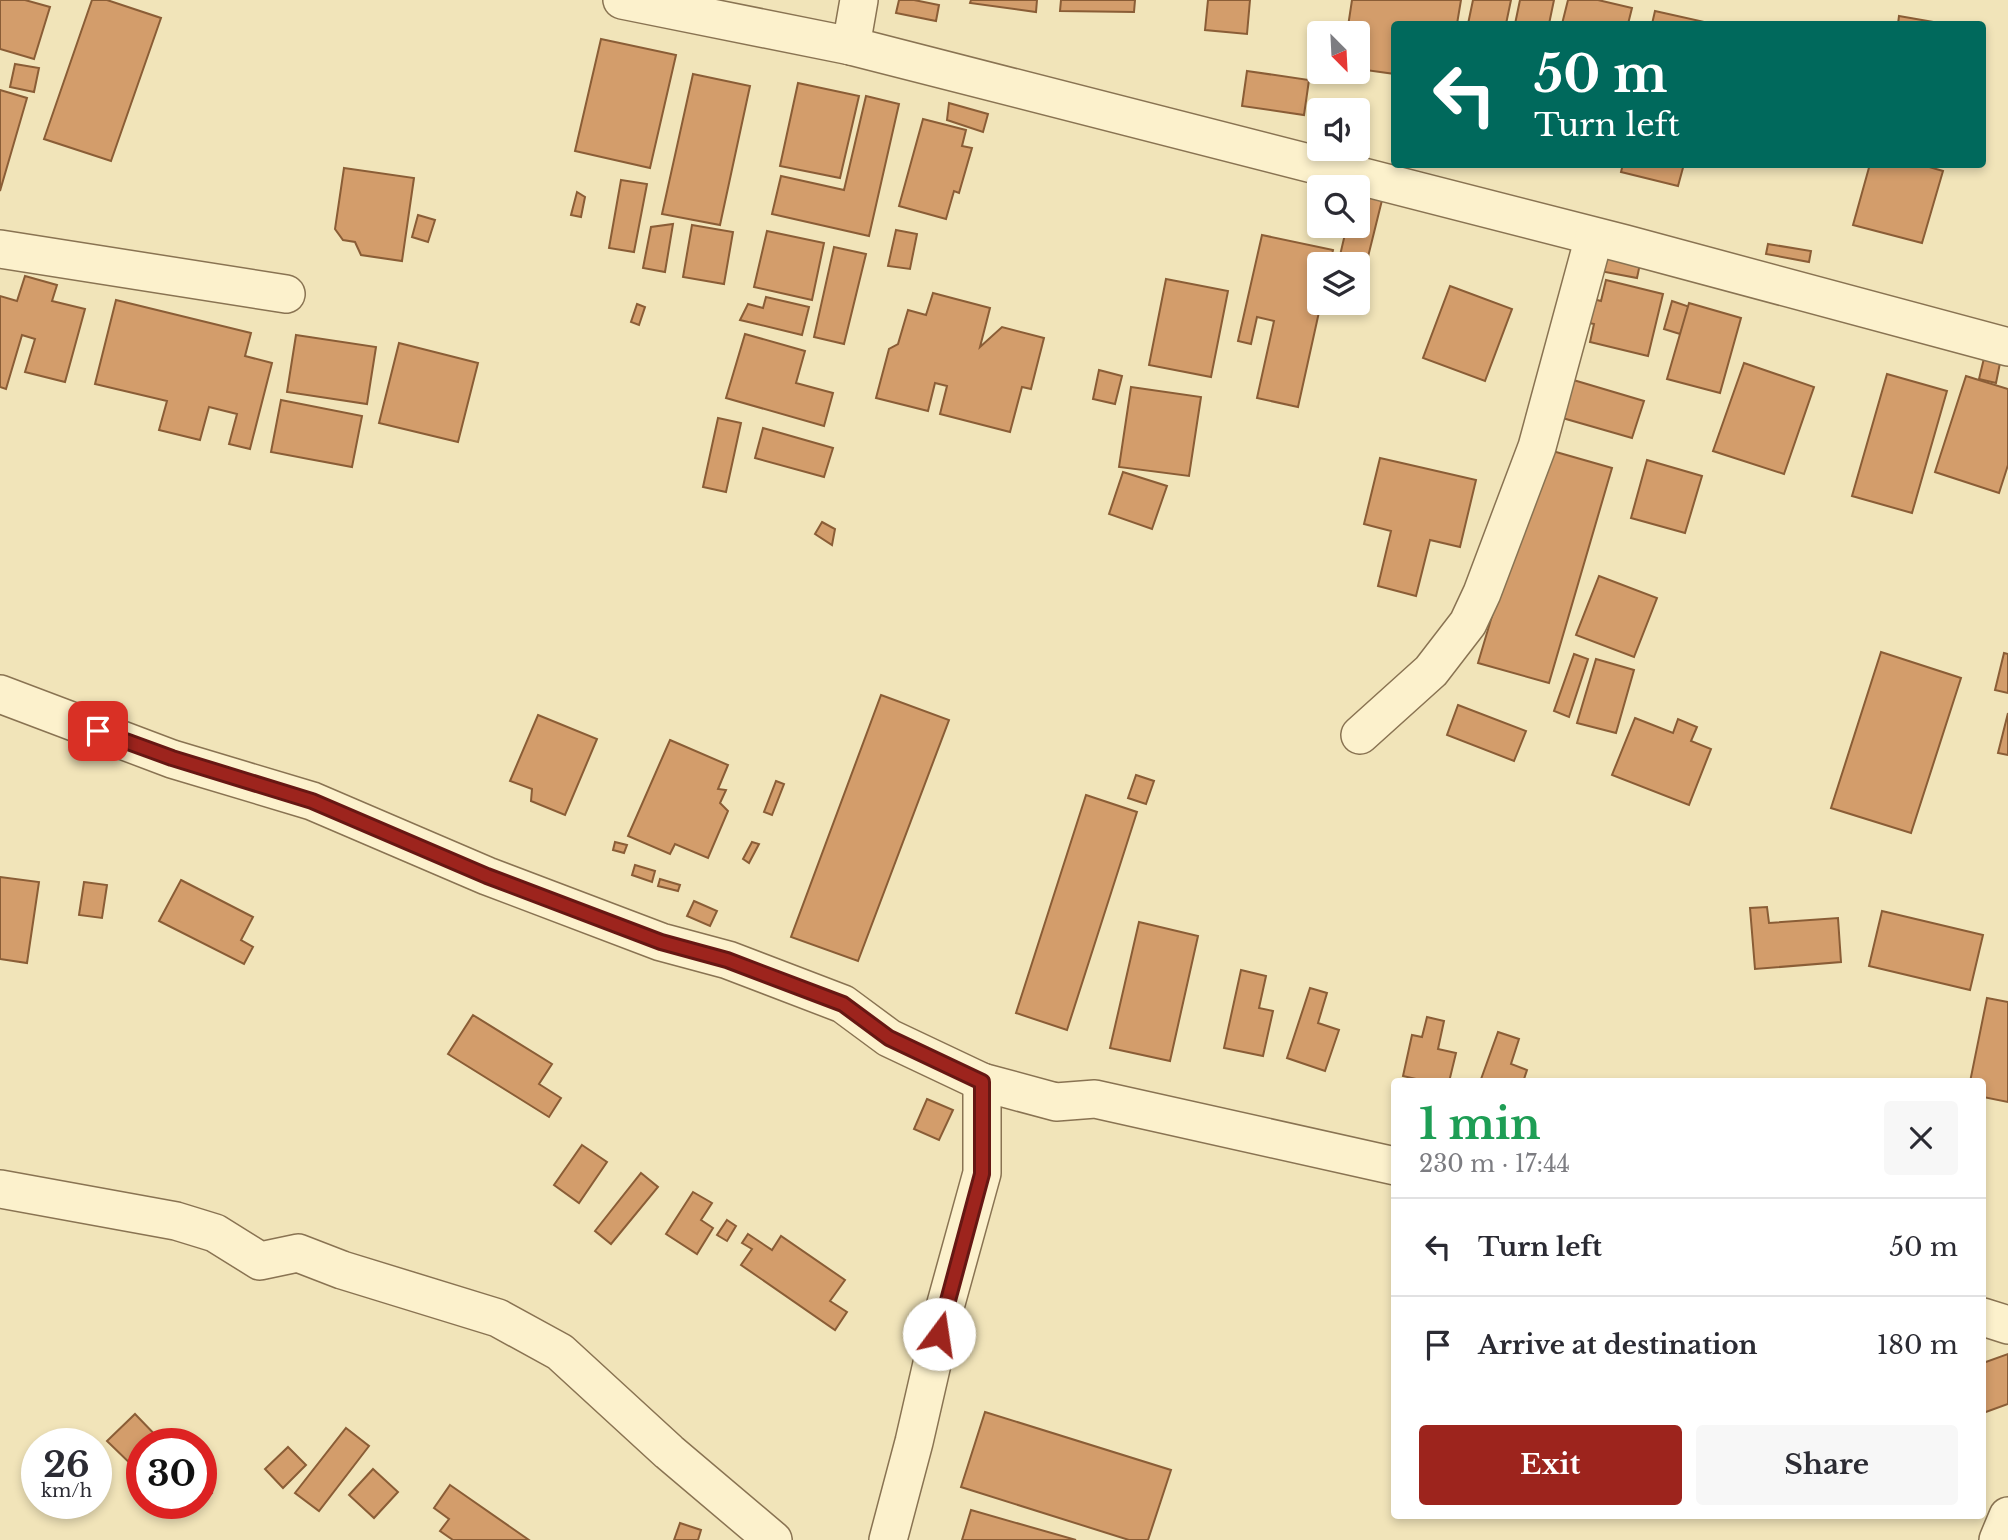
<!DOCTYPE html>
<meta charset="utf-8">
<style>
body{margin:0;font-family:"Libre Baskerville",serif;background:#f7f7f7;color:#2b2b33;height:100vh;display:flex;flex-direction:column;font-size:26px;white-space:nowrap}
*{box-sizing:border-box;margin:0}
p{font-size:23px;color:#7c7c81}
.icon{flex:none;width:38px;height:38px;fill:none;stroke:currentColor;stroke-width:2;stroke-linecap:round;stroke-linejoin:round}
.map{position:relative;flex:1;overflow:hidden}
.sheet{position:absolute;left:1391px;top:1078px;width:595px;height:441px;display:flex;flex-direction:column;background:#fff;border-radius:7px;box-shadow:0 4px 10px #0003}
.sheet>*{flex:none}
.hud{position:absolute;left:1391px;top:21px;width:595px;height:147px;border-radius:7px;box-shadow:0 4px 10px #0003;background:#00695c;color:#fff;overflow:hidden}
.needle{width:46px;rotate:156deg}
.controls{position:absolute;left:1307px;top:21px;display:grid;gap:14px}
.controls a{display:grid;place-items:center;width:63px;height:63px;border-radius:7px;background:#fff;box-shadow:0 4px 10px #0003;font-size:35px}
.speed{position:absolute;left:21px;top:1428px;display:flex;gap:14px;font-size:35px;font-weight:700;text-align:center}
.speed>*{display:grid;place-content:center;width:91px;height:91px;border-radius:50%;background:#fff;box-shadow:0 4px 10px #0003;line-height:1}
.speed small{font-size:18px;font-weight:400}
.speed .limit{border:10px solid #d22;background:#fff;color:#111}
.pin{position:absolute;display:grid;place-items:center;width:60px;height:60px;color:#fff;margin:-30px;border-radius:14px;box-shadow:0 4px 10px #0006}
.me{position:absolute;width:77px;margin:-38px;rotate:14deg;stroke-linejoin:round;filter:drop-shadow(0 0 5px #0008)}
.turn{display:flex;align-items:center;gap:24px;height:147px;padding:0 28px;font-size:32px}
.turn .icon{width:91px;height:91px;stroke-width:2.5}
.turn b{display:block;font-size:49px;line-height:60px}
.round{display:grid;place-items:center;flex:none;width:74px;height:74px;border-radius:7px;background:#f7f7f7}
.head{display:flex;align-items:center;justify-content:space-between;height:119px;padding:0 28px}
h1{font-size:42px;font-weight:700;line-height:52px;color:#1e9e55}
.action{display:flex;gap:14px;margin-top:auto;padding:14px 28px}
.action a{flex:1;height:80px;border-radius:7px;background:#9d241d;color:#fff;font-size:28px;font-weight:700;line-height:80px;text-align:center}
.action a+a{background:#f7f7f7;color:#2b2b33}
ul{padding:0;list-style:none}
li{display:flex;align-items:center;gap:21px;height:98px;padding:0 28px;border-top:2px solid #e1e1e2}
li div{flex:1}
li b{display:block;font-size:26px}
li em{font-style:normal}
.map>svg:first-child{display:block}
.building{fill:#d39d6b;stroke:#8a5d36;stroke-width:2}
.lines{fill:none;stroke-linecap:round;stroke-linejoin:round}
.street-casing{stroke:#897352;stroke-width:40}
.street{stroke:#fcf1cc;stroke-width:37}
.route-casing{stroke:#661713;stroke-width:18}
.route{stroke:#9d241d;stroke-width:12}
</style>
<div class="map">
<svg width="2008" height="1540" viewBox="0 0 2008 1540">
<rect width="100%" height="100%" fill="#f1e4b9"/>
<g class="building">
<path d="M0,0H25L50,7L34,59L0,49Z"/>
<path d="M92,0H107L161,18L111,161L44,139Z"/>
<path d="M899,0H914L939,5L936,21L896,13Z"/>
<path d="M971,0H1037L1036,12L970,3Z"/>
<path d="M1061,0H1135L1134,12L1060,11Z"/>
<path d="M1208,0H1250L1247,34L1205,30Z"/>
<path d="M1352,0H1461L1457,24H1395V74L1358,69V33H1347Z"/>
<path d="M1473,0H1511L1506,24H1468Z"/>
<path d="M1520,0H1554L1549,24H1515Z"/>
<path d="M1568,0H1598L1632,8L1628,24H1562Z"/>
<path d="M1655,11L1709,23L1708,24H1652Z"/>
<path d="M1899,16L1945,24H1898Z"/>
<path d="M601,39L676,55L650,168L575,151Z"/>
<path d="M15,64L39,68L34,92L10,87Z"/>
<path d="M1247,71L1309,80L1304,115L1242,106Z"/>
<path d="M693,74L750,86L720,225L662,214Z"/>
<path d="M798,83L859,96L840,178L780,166Z"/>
<path d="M0,90L27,98L0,191Z"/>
<path d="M866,96L899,104L869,236L772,214L781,176L844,190Z"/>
<path d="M949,103L988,114L983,132L947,120Z"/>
<path d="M923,119L966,130L962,146L972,148L959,193L954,191L946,219L899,206Z"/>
<path d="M1623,164H1684L1678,186L1621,172Z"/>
<path d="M1870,164H1919L1943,171L1922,243L1853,225Z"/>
<path d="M344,168L414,178L402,261L361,255L355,242L343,240L335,229Z"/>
<path d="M621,180L647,184L634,252L609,248Z"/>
<path d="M1386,184L1364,273L1358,272V264H1338L1345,234L1334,231L1335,226H1358V187Z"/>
<path d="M577,192L585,197L581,217L571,215Z"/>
<path d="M418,215L435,220L428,242L412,237Z"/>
<path d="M673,224L665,272L643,268L651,227Z"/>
<path d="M692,225L733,232L724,284L683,277Z"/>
<path d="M896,230L917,234L910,269L888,266Z"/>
<path d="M767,231L824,243L812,300L754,287Z"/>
<path d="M1262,235L1333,250L1330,264H1320V303H1321L1298,407L1257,398L1274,321L1257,317L1251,344L1238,341Z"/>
<path d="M1768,244L1811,251L1809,262L1766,254Z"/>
<path d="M1605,246L1642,254L1637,278L1600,271Z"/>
<path d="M834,247L866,254L844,344L814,337Z"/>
<path d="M25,276L57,285L52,301L85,309L65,382L25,372L35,339L22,335L6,389L0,387V296L17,301Z"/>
<path d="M1166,279L1228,291L1211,377L1149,365Z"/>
<path d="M1606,280L1663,294L1648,356L1590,342L1594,324L1579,321L1585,297L1601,301Z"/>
<path d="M1450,286L1512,309L1485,381L1423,358Z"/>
<path d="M933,293L990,308L980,347L1002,327L1044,338L1031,389L1022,387L1010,432L940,414L947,386L935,383L928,411L876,398L889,349L898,344L908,310L926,315Z"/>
<path d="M766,297L809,307L802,335L740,320L748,304L763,308Z"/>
<path d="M116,300L251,333L245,356L272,363L250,449L229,444L237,414L209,407L200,440L159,430L167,401L95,384Z"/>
<path d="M1672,301L1690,307L1680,334L1664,329Z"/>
<path d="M1689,303L1741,318L1720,393L1667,379Z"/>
<path d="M637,304L645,307L639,325L631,322Z"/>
<path d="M745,334L805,351L796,383L833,393L824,426L726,398Z"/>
<path d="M296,335L376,347L367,404L287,392Z"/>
<path d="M399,343L478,363L458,442L379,423Z"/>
<path d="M1985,354L2001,358L1996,383L1979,379Z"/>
<path d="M1744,363L1814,387L1784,474L1713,451Z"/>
<path d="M1099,370L1122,376L1115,404L1093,399Z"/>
<path d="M1887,374L1947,391L1912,513L1852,496Z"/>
<path d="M1966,376L2008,389V465L1999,493L1935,472Z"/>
<path d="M1570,379L1644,401L1632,438L1559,417Z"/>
<path d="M1131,387L1201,397L1189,476L1119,467Z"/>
<path d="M281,400L362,416L352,467L271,452Z"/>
<path d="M718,418L741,423L726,492L703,487Z"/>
<path d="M763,428L833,448L824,477L755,458Z"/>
<path d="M1542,448L1612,468L1549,683L1478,663Z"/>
<path d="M1380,458L1476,480L1460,547L1430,540L1416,596L1378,586L1391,531L1364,524Z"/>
<path d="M1647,460L1702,476L1685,533L1631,518Z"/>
<path d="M1123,472L1167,486L1152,529L1109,514Z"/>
<path d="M822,522L835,529L832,545L815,534Z"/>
<path d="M1599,576L1657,598L1634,657L1576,635Z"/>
<path d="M1881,652L1961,678L1911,833L1831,808Z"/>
<path d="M2004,653L2008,654V693L1995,690Z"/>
<path d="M1574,654L1588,659L1569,717L1554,711Z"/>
<path d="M1596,659L1634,670L1616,733L1577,723Z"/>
<path d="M881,695L949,720L858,961L791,937Z"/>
<path d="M1458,705L1526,731L1514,761L1447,735Z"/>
<path d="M2008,713V755L1998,753Z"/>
<path d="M538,715L597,739L565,815L531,801L532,789L510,781Z"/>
<path d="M1635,718L1673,733L1678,719L1697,727L1691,741L1711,749L1689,805L1612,775Z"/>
<path d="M670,740L728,765L718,789L726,790L720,803L728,811L708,858L675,844L670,854L628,836Z"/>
<path d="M1136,775L1154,781L1146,804L1128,798Z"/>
<path d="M776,781L784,784L772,815L764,812Z"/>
<path d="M1086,795L1137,812L1067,1030L1016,1013Z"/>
<path d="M615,842L627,845L624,853L613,850Z"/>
<path d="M752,842L759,844L749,863L743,859Z"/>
<path d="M635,865L655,871L652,882L632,875Z"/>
<path d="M0,877L39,882L27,963L0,959Z"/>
<path d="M660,879L680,885L678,891L658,886Z"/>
<path d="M181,880L253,917L241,940L253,947L244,964L159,921Z"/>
<path d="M84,882L107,885L102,918L79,915Z"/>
<path d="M694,901L717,911L710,926L687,916Z"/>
<path d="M1767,907L1769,923L1838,918L1841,962L1755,969L1750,908Z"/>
<path d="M1882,911L1983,935L1970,990L1869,966Z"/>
<path d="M1139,922L1198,936L1170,1061L1110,1048Z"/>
<path d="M1241,970L1266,976L1259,1008L1273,1011L1263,1056L1224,1048Z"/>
<path d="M1310,988L1327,993L1318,1023L1339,1030L1325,1071L1287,1058Z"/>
<path d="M1987,998L2008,1002V1102L1983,1097V1082H1970Z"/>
<path d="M473,1015L552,1064L539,1084L561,1098L549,1117L448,1054Z"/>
<path d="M1427,1017L1444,1021L1438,1049L1456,1053L1449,1082H1429L1403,1076L1412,1035L1422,1037Z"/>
<path d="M1498,1032L1519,1039L1511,1064L1527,1070L1523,1082H1480Z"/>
<path d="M927,1099L953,1110L939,1140L914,1129Z"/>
<path d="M582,1145L607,1162L579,1203L554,1185Z"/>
<path d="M641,1173L658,1187L611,1244L595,1231Z"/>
<path d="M693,1192L712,1203L701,1220L713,1228L697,1254L666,1234Z"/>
<path d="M727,1220L736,1226L727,1241L717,1235Z"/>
<path d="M748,1234L772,1250L781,1236L845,1280L830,1301L847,1312L835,1330L741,1265L752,1249L742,1243Z"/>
<path d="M2008,1354V1404L1983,1413V1363Z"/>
<path d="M985,1412L1171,1470L1148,1540H1129L961,1487Z"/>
<path d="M135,1414L164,1444H142V1475L107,1441Z"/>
<path d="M346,1428L369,1446L319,1511L295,1493Z"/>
<path d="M288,1447L306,1465L283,1488L265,1469Z"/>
<path d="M373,1469L398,1492L374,1518L349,1495Z"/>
<path d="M201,1482L212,1493L200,1505L198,1503H201Z"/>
<path d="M450,1485L529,1540H453L440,1531L449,1519L434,1508Z"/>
<path d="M971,1510L1076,1540H962Z"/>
<path d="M680,1523L701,1530L698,1540H674Z"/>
</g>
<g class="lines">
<g class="street-casing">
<g id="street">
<path d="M622,0L851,46L1625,244L2008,347"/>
<path d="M851,46L859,0"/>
<path d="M0,249L286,294"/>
<path d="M0,694L172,759L312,801L487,876L661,942L728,960L843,1004L889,1038L982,1082"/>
<path d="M1360,735L1431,671L1468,623L1482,593L1537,447L1594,237"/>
<path d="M0,1189L176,1221L215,1233L260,1261L298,1253L342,1270L498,1318L560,1352L669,1452L773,1540"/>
<path d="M1983,1317L2008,1325"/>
<path d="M888,1540L914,1442L945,1307L982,1173V1082L1056,1102L1095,1099L1395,1166"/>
<path d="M1998,1540L2008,1516"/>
</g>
</g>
<use href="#street" class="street"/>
</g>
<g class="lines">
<g class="route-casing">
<path id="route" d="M98,731L172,758L312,801L487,876L661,942L727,960L843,1004L889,1038L982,1082V1174L939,1334"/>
</g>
<use href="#route" class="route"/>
</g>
</svg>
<div class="controls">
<a><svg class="needle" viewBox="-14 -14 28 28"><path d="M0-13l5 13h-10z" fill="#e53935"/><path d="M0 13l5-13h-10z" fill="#7c7c81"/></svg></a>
<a><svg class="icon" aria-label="sound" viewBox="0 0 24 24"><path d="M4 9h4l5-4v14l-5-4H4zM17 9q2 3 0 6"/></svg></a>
<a><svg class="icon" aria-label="search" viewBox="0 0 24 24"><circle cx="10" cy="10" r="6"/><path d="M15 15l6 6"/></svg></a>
<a><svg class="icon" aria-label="layers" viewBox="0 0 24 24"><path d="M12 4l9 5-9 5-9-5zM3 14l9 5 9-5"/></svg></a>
</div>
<div class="speed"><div>26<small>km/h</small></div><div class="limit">30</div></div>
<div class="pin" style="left:98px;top:731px;background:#d93025"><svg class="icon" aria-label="arrive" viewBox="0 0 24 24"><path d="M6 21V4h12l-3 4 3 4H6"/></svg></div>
<svg class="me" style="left:939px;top:1334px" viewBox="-20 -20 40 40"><circle r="19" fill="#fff"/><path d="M0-13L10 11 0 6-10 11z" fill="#9d241d"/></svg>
<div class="hud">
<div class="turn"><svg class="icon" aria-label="left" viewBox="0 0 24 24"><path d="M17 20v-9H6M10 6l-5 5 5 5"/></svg><div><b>50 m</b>Turn left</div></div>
</div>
<section class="sheet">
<div class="head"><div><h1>1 min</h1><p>230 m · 17:44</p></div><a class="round"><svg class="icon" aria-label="close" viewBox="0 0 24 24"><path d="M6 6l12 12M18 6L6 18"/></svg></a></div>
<ul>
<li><svg class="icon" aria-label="left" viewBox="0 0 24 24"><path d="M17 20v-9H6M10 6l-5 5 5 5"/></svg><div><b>Turn left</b></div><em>50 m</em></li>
<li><svg class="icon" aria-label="arrive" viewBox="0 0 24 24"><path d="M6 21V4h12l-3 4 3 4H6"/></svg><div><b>Arrive at destination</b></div><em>180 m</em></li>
</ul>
<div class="action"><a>Exit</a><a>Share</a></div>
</section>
</div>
